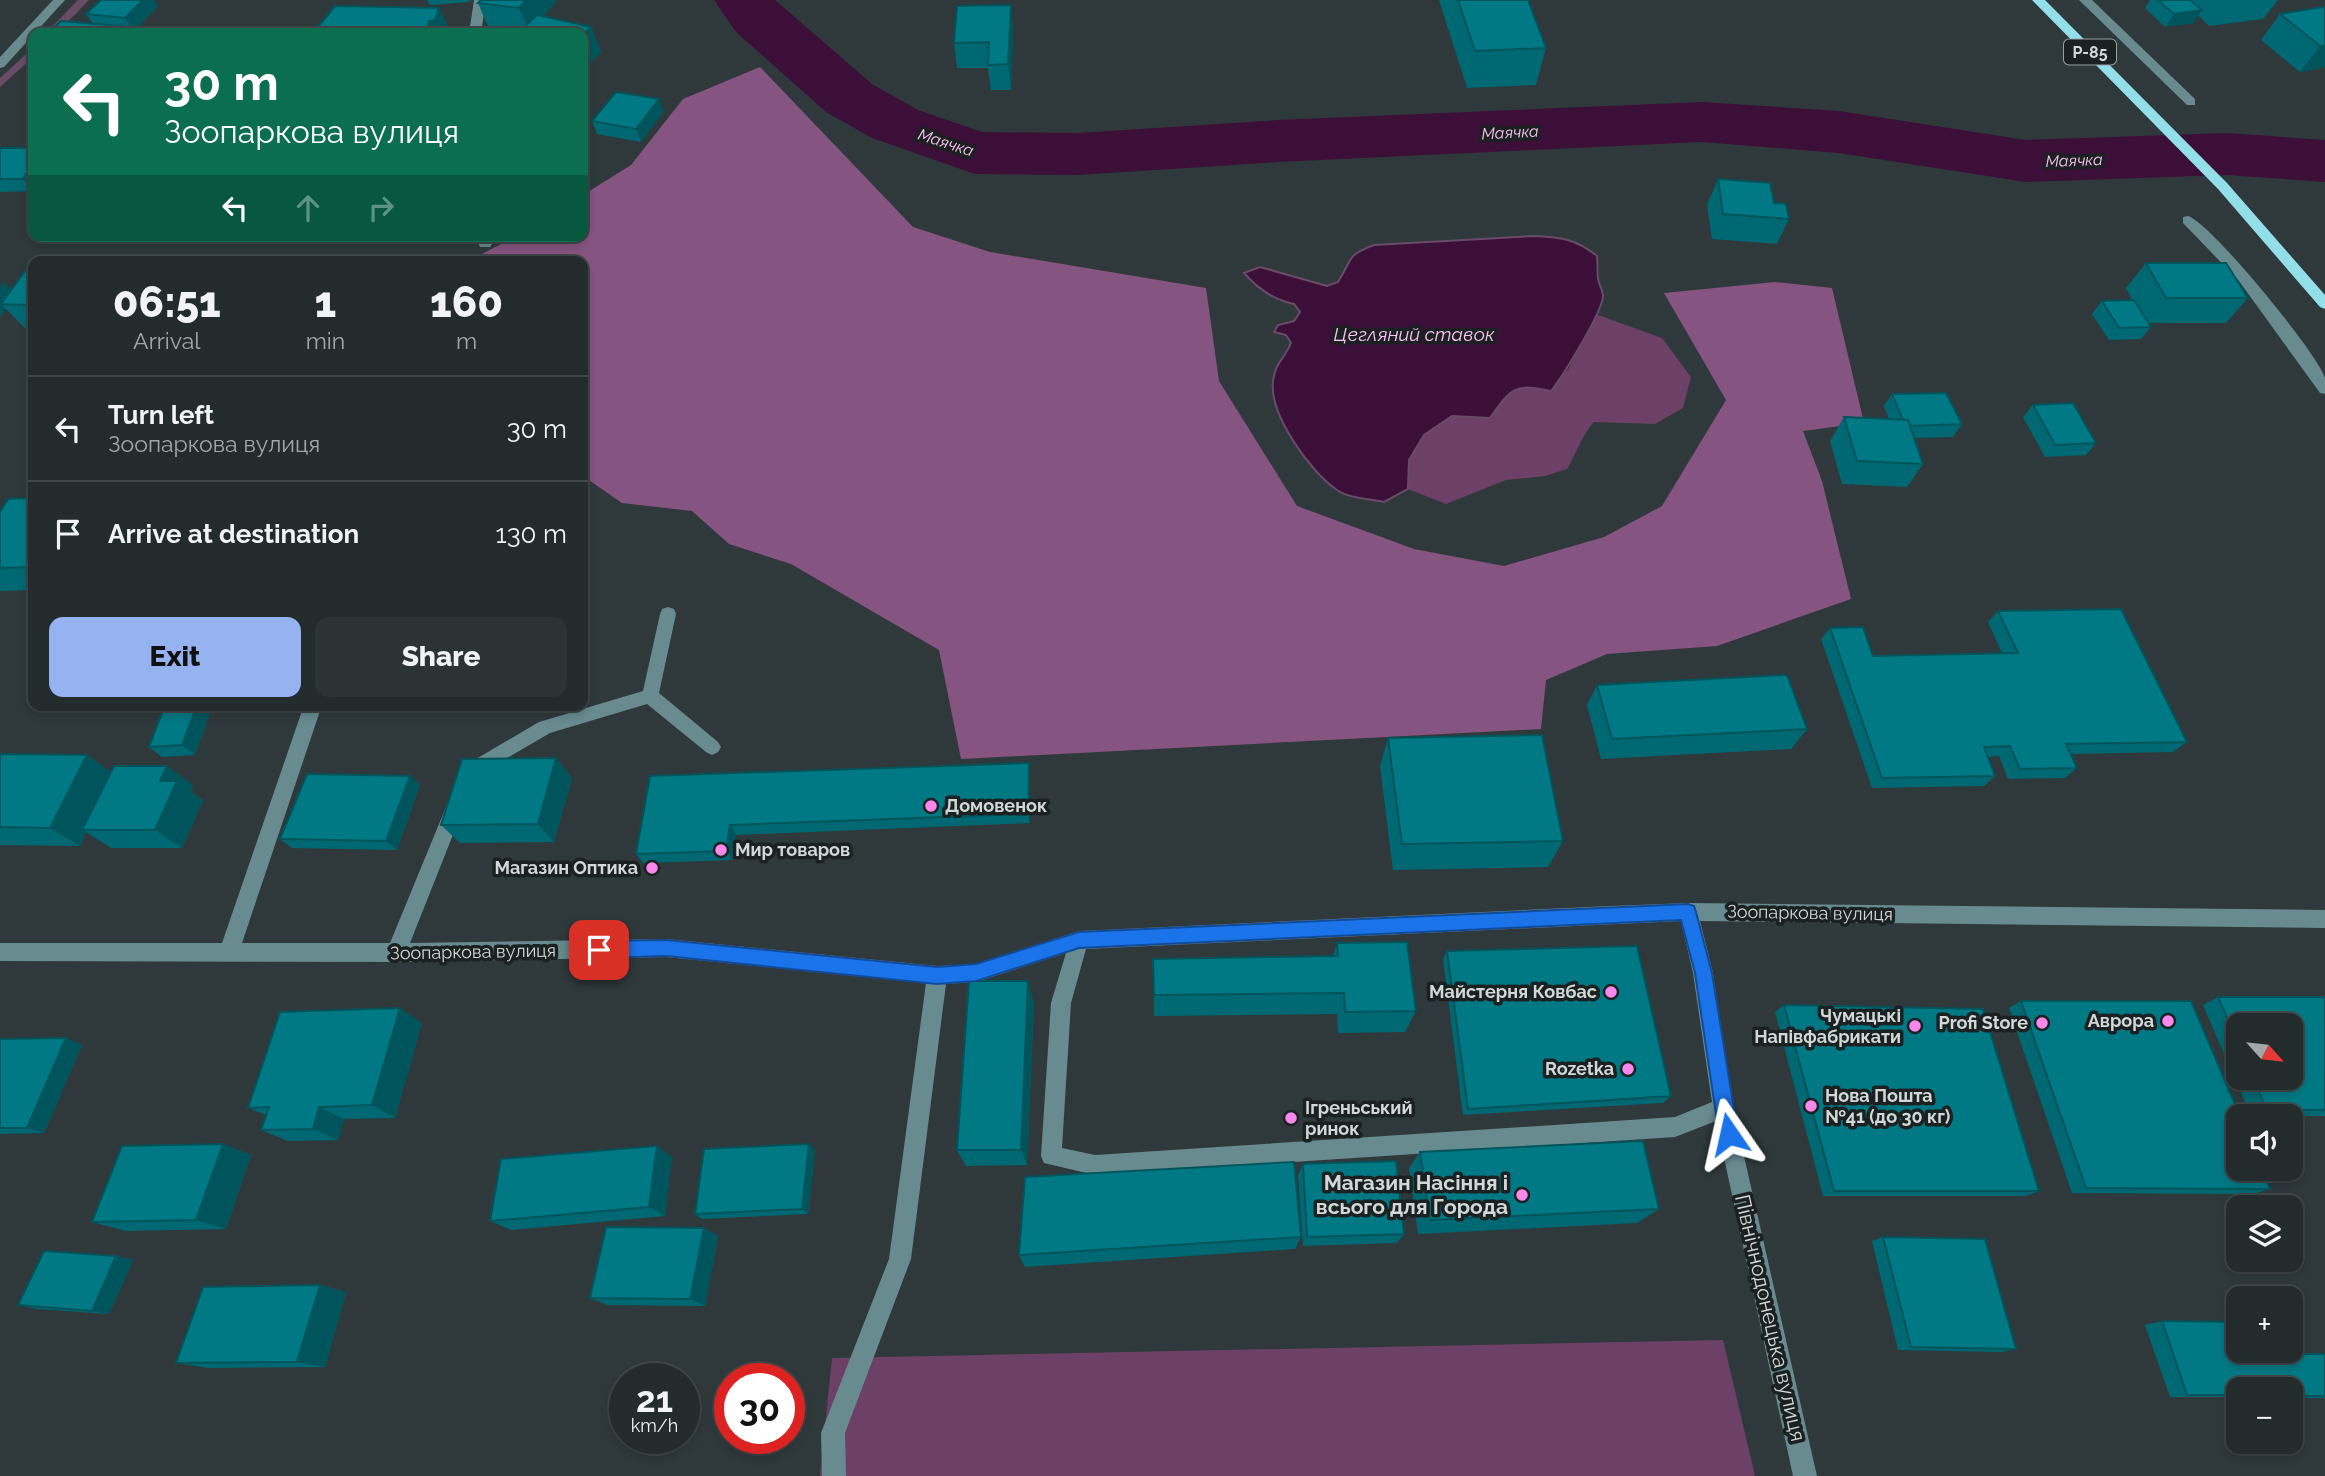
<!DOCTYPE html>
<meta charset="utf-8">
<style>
body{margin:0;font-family:Raleway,sans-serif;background:#2b3334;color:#f1f3f6;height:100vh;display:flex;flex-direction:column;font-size:26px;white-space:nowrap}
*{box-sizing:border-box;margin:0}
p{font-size:23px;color:#a3a7a9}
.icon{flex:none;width:38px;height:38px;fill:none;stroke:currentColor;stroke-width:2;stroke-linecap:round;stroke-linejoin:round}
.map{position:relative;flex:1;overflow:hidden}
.side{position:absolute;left:28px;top:256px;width:560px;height:455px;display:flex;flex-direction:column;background:#232b2c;border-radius:14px;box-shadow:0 4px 10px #0003,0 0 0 2px #404748}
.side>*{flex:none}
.top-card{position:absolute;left:28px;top:28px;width:560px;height:214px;border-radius:14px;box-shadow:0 4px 10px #0003,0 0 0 2px #404748;background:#0b6e4f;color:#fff;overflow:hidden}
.needle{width:46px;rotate:117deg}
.tools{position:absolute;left:2226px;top:1013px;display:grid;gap:14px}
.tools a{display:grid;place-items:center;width:77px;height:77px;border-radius:14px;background:#232b2c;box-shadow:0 4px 10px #0003,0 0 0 2px #404748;font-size:35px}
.speed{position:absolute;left:609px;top:1363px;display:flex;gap:14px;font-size:35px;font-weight:700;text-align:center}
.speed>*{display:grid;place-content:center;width:91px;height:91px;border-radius:50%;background:#232b2c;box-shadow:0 4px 10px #0003,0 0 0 2px #404748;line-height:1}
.speed small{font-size:18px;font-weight:400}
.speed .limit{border:10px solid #d22;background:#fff;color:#111}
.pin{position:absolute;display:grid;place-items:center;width:60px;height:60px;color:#fff;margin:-30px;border-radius:14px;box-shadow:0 4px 10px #0006}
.me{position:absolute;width:77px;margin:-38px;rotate:349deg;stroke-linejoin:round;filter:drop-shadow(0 0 5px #0008)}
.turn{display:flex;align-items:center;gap:24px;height:147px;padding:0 21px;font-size:32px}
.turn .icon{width:91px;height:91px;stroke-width:2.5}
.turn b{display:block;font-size:49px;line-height:60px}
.lanes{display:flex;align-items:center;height:66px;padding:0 21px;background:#0003;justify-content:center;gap:35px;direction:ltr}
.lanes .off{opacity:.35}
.eta{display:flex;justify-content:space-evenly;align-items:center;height:119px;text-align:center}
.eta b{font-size:42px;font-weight:800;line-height:49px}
.action{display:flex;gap:14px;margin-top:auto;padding:14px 21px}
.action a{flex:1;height:80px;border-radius:14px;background:#95b2f1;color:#111;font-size:28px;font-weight:800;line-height:80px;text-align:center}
.action a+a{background:#2b3334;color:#f1f3f6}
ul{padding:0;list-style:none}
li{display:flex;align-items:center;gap:21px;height:105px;padding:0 21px;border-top:2px solid #404748}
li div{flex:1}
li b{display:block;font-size:26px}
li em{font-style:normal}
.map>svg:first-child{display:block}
.green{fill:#6d4067}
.forest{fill:#865480}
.water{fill:#3c0f38;stroke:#694b68;stroke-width:2}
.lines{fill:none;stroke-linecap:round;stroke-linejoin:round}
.stream{fill:#694b68;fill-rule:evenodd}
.river{fill:#3c0f38;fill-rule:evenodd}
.minor{fill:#688b90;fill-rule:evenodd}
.major{fill:#93dfe9;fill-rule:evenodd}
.wall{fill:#006872;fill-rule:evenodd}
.shaded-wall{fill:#00555c}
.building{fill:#007984;stroke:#00555c;stroke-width:2}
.route{fill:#1a73e8;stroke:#114b97;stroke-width:2}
.poi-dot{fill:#f888eb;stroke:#1b2020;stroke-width:2.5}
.labels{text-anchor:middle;stroke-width:7;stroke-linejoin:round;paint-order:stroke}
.shield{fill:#1b2020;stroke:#9aa1a1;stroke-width:2}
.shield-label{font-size:16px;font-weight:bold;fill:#d1d8d8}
.far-water-label{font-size:16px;font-style:italic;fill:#fdc1f4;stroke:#1b2020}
.poi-label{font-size:18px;font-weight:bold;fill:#d1d8d8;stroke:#1b2020;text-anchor:end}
.street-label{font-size:18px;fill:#d1d8d8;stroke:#1b2020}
.water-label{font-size:19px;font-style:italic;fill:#fdc1f4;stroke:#1b2020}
.near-poi-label{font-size:21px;font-weight:bold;fill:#d1d8d8;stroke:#1b2020;text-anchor:end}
.near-street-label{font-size:21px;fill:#d1d8d8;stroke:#1b2020}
</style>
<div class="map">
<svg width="2325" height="1476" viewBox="0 0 2325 1476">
<rect width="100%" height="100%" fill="#2f393b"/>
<g class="green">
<path d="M1598,315L1662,338L1691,377L1683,408L1655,424L1594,422C1583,433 1576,454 1567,469L1545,476L1506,480L1446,504L1408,489L1409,460L1424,435L1452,416L1490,418L1507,394L1568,370L1586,331Z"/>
<path d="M1723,1340L1755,1476H820L832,1358Z"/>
</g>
<path class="forest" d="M760,67L913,227L990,252L1206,288L1219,381L1297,506L1414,549L1504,566L1604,537L1662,506L1726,400L1664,293L1775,282L1832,288L1864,423L1803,431L1822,481L1851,599L1717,646L1607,654L1546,680L1541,729L961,759L939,650L791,564L729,544L692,511L622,503L583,476V261H469L516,236H583V195L631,165L683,99Z"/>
<path class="water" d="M1533,236C1561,237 1576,239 1597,256C1598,264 1597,271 1598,279C1599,284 1602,289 1603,295C1604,310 1562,377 1551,391C1515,383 1511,388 1490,418L1452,416L1424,435L1409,460L1408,489L1384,502C1370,499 1348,498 1337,490C1310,472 1269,414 1273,381C1275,363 1285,358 1291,343L1286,335L1274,332L1278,325L1294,321L1300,312L1294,304C1273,300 1258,289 1244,273L1260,267L1327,286L1338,282C1353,259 1345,256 1374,245Z"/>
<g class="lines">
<g class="stream">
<path d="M78,0H89L57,33H46Z"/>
<path d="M33,48V57L0,87V78Z"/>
</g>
<path class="river" d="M714,0H775L872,84L918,110L982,132L1078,133L1278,120L1702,102L1839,111L2026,140L2227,133L2325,140V182L2227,175L2026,182L1839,153L1702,142L1278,162L1078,175L975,174L872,138L826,112L736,32Z"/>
<g class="minor">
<path d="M53,0H65L4,67L0,68V57Z"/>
<path d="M474,0H486L481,33H469Z"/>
<path d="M2079,0H2092L2195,99V105H2187Z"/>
<path d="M2188,216C2211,223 2318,354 2325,378C2325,382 2325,390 2325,394L2320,393L2239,281L2183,223V217Z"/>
<path d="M475,236H489L492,244L490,247H480Z"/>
<path d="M668,607L674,609L676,614L659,693L718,742L721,747L718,752L712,755L706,752L647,704L550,733L476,776L470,779L464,776L461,771L464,766L539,722L643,691L660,614L662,609Z"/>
<path d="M304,705H322L242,943H390L446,807L449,801L455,799L461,801L464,807L410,943L666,939L937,966L976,964L1079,931L1611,906L1688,903L2325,910V928L1700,921L1713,973L1733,1108L1817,1476H1793L1716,1121L1675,1137L1095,1175L1044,1163L1041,1156L1051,1003L1066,953L976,982L946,984L911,1259L845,1433L846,1476H822L821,1433L889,1259L926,983L666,957L396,962L0,961V943H222ZM1681,921L1693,973L1712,1102L1675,1117L1095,1155L1062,1148L1071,1003L1086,949Z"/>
</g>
<path class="major" d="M2032,0H2045L2227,183L2325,295V309L2320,307L2218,189Z"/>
</g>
<g class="wall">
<path d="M427,0H470L469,2L430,5Z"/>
<path d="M481,0H557L543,17L591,27L601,52L583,71V33H519L489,29L478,3Z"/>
<path d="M1439,0H1528L1546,48L1536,85L1467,88Z"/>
<path d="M2150,0H2278L2263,19L2209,26L2198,15L2193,23L2165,27L2145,8Z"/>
<path d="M1011,5L1013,31L1011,90H991L988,68H957L954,43Z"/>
<path d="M158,6L135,30L93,24L86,14Z"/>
<path d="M439,8L451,33H322L318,27Z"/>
<path d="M2325,8V67L2300,72L2261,40L2280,14Z"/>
<path d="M33,47V62L27,54Z"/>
<path d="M664,111L641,142L597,134L592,121Z"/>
<path d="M0,148H33V191L0,192Z"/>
<path d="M1718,179L1789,219L1777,244L1712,239L1707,205Z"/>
<path d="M2146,263L2248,298L2226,323H2149L2151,327L2141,339L2109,340L2092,314L2102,301L2132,300L2126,288Z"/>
<path d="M33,271V329L25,328L6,309L0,317L4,282L11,290Z"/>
<path d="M1892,394L1962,424L1953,437L1914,438L1923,464L1907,487L1842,484L1830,441L1844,417L1889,419L1884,406Z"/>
<path d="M2033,405L2096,443L2086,455L2045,457L2023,417Z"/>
<path d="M33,498V590L0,591V512Z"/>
<path d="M1998,611L2187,742L2173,752L2070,754L2077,768L2065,778L2008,779L1999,756L1987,757L1995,776L1984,786L1872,788L1821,639L1830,628L1873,656L2002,653L1988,622Z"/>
<path d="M1597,685L1807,729L1791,749L1601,759L1587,705Z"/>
<path d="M165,705H201L210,713L195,755L162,757L149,747Z"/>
<path d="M1388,738L1563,841L1548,867L1393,870L1380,766Z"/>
<path d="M0,754L193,785L190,791L203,800L182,848H111L86,832L80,846L0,845Z"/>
<path d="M556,758L572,778L554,842L460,843L441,825Z"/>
<path d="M1030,772V823L736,835L732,860L643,863L636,854L650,776Z"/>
<path d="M410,776L420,785L397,850L292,848L280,839Z"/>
<path d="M1337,943L1416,1011L1405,1032L1338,1033L1337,1014L1154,1016L1153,959L1333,956Z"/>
<path d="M1447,951L1671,1096L1663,1103L1463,1115L1443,959Z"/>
<path d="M2218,997H2325V1116H2251L2203,1005ZM2238,1026L2291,1078H2238Z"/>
<path d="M2021,1001L2270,1189L2253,1194L2072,1193L2009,1008Z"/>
<path d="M1034,1002L1027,1165L966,1166L957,1150Z"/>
<path d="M1784,1005L2039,1191L2026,1196H1823L1775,1012Z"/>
<path d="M422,1023L395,1118L344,1119L338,1140L288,1141L261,1130L266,1115L248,1108Z"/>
<path d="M0,1039L82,1045L44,1133L0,1134Z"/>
<path d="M223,1144L251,1155L226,1229L125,1231L92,1222Z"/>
<path d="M815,1150L808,1214L702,1219L695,1214Z"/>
<path d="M1420,1152L1659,1209L1637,1223L1418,1234L1409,1168Z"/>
<path d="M672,1157L665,1216L511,1230L490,1221Z"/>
<path d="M1303,1164L1404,1234L1397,1243L1303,1246L1298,1175Z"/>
<path d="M704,1228L718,1236L705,1306L608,1305L590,1298Z"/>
<path d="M1301,1237L1295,1249L1025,1267L1019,1255Z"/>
<path d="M1883,1237L2016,1349L2002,1352L1898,1350L1872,1241Z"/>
<path d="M116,1256L133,1260L109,1314L37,1309L18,1305Z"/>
<path d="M320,1285L346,1292L325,1367L208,1368L176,1363Z"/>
<path d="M2162,1321L2278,1354H2325V1398H2291V1390H2238V1397H2170L2145,1325Z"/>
</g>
<g class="shaded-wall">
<path d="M143,0H154L158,6L135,30L137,33H127L132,28L125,18Z"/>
<path d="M526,0H557L530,33L519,8Z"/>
<path d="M1011,5L1013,31L1011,90L1008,64Z"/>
<path d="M439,8L451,33H432L428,26L429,21Z"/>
<path d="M2202,10L2193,23L2165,27L2174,14Z"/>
<path d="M591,27L601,52L583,71V35Z"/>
<path d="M2320,46H2325V67L2300,72Z"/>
<path d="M659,99L664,111L641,142L636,129Z"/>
<path d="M29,169L33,174V191L23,179Z"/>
<path d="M4,282L16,295L1,304L6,309L0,317V288Z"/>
<path d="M197,705H201L210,713L195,755L182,745Z"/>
<path d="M87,755L114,774L82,830L86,832L80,846L50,828Z"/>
<path d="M556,758L572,778L554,842L538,824Z"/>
<path d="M1029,763L1030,772V823L1028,814Z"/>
<path d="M167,766L193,785L190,791L203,800L182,848L155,830L160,781Z"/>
<path d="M410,776L420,785L397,850L386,841Z"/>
<path d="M730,825L736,835L732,860L726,851Z"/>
<path d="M1028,981L1034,1002L1027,1165L1021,1150Z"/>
<path d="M400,1008L422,1023L395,1118L372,1105Z"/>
<path d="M66,1038L82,1045L44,1133L27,1128Z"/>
<path d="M319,1107L344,1119L338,1140L313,1129Z"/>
<path d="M223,1144L251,1155L226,1229L196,1220Z"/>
<path d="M809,1144L815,1150L808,1214L802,1209Z"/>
<path d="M657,1146L672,1157L665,1216L649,1207Z"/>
<path d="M704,1228L718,1236L705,1306L690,1299Z"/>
<path d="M116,1256L133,1260L109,1314L92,1311Z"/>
<path d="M320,1285L346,1292L325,1367L297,1362Z"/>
</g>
<g class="building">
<path d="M101,0H143L125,18L86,14Z"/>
<path d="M481,0H526L519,8L478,3Z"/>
<path d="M1458,0H1528L1546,48L1475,51Z"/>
<path d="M2158,0H2190L2202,10L2174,14Z"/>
<path d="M1011,5L1008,64L988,65L989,42L954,43L957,6Z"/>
<path d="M335,6L439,8L435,20L429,21L428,26H445L441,33H329L318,27Z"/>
<path d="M2323,7L2325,8V46H2320L2280,14Z"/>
<path d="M537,15L591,27L583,35V33H518Z"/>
<path d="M61,21L133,27L127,33H48Z"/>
<path d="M33,47V54H27Z"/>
<path d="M616,92L659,99L636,129L592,121Z"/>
<path d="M0,148H33V169H29L23,179H0Z"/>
<path d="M1718,179L1770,183L1774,203L1786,204L1789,219L1723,214Z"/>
<path d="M2146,263H2226L2248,298H2166Z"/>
<path d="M26,270L33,271V305L1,304Z"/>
<path d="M2134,300L2151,327L2119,328L2102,301Z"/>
<path d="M1946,393L1962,424L1910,426L1908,420H1903L1892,394Z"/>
<path d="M2073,403L2096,443L2055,445L2033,405Z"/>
<path d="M1844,417L1908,420L1923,464L1857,461Z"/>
<path d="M33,498V567L0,568V512L8,499Z"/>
<path d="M2121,609L2187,742L2066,744L2077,768L2020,769L2010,746L1984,747L1995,776L1882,778L1830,628L1863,627L1873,656L2018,653L1998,611Z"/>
<path d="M1787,675L1807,729L1612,739L1597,685Z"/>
<path d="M165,705H197L182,745L149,747Z"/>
<path d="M1542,735L1563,841L1402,844L1388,738Z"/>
<path d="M0,754L87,755L50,828L0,827Z"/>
<path d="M556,758L538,824L441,825L462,759Z"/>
<path d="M1029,763L1028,814L730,825L726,851L636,854L650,776Z"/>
<path d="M114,766H167L160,781H177L155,830H82Z"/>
<path d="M307,774L410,776L386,841L280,839Z"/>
<path d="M1407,942L1416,1011L1345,1012L1344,993L1154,995L1153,959L1338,956L1337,943Z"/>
<path d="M1637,946L1671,1096L1468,1109L1447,951Z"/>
<path d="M969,981H1028L1021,1150H957Z"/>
<path d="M2218,997H2325V1110H2267L2253,1078H2291V1026H2238V1043Z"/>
<path d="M2021,1001H2191L2240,1116H2238V1169H2262L2270,1189L2086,1188Z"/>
<path d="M1784,1005L1983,1009L2039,1191H1834Z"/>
<path d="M400,1008L372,1105L319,1107L313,1129L261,1130L269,1107L248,1108L280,1012Z"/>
<path d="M66,1038L27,1128H0V1039Z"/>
<path d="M1643,1141L1659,1209L1430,1220L1420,1152Z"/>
<path d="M223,1144L196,1220L92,1222L122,1146Z"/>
<path d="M809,1144L802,1209L695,1214L704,1149Z"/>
<path d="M657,1146L649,1207L490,1221L501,1159Z"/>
<path d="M1396,1161L1404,1234L1307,1237L1303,1164Z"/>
<path d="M1294,1162L1301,1237L1019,1255L1025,1177Z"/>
<path d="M606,1227L704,1228L690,1299L590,1298Z"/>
<path d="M1883,1237L1985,1239L2016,1349L1911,1347Z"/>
<path d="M44,1251L116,1256L92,1311L18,1305Z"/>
<path d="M320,1285L297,1362L176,1363L203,1287Z"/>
<path d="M2162,1321L2238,1322V1351H2277L2278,1354H2325V1396H2291V1390H2238V1395H2187Z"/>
</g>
<path class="route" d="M1688,904L1694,906L1696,912L1712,973L1738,1134L1735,1141L1729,1143L1722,1141L1719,1134L1695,973L1681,920L1079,948L976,981L937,984L666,956L599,958L593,956L591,950L593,944L599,941L666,940L937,967L976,964L1079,932Z"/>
<g class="poi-dot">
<circle cx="931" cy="806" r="7"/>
<circle cx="721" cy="850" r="7"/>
<circle cx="652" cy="868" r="7"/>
<circle cx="1611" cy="992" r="7"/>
<circle cx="2168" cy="1021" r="7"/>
<circle cx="2042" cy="1023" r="7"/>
<circle cx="1915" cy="1026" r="7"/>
<circle cx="1628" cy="1069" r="7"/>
<circle cx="1811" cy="1106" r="7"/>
<circle cx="1291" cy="1118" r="7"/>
<circle cx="1522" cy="1195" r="7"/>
</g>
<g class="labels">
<rect class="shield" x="2064" y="39.5" width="52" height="25" rx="5"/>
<g class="shield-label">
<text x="2090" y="58">Р-85</text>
</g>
<g class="far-water-label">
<text transform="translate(1510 132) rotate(-3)" y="6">Маячка</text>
<text transform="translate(946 142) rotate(18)" y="6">Маячка</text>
<text transform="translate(2074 160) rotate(-2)" y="6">Маячка</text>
</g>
<g class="poi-label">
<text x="945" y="812" text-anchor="start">Домовенок</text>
<text x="735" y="856" text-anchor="start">Мир товаров</text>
<text x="638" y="874">Магазин Оптика</text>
<text x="1597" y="998">Майстерня Ковбас</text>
<text x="1901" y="1022">Чумацькі<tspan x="1901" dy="21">Напівфабрикати</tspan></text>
<text x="2154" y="1027">Аврора</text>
<text x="2028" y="1029">Profi Store</text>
<text x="1614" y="1075">Rozetka</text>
<text x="1825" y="1102" text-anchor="start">Нова Пошта<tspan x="1825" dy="21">№41 (до 30 кг)</tspan></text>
<text x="1305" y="1114" text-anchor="start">Ігреньський<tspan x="1305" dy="21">ринок</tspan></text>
</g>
<g class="street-label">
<text transform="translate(1810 913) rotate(1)" y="6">Зоопаркова вулиця</text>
<text transform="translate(473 952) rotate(-1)" y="6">Зоопаркова вулиця</text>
</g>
<g class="water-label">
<text x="1414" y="341">Цегляний ставок</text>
</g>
<g class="near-poi-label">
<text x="1508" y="1190">Магазин Насіння і<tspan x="1508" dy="24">всього для Города</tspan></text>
</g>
<g class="near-street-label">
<text transform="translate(1770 1318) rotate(77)" y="7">Північнодонецька вулиця</text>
</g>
</g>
</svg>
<div class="tools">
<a><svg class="needle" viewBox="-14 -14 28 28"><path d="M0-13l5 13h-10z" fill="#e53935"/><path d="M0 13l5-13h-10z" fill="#a3a7a9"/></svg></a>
<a><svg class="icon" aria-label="sound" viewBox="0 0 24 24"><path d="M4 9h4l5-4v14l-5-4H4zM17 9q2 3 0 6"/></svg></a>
<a><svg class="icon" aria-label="layers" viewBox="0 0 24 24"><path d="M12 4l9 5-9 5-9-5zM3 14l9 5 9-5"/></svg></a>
<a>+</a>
<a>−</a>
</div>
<div class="speed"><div>21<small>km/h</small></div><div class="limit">30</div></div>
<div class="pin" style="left:599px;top:950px;background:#d93025"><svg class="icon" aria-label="arrive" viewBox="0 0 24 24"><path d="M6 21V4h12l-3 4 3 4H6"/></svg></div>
<svg class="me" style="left:1729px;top:1134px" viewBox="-20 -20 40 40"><path d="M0-17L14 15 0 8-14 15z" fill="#1a73e8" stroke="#fff" stroke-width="4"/></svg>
<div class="top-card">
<div class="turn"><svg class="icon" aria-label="left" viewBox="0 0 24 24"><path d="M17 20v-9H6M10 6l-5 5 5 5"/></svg><div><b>30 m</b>Зоопаркова вулиця</div></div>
<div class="lanes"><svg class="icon" aria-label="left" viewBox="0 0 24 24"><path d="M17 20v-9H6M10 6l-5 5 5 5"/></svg><svg class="icon off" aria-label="ahead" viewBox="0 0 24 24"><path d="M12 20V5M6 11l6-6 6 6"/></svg><svg class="icon off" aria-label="right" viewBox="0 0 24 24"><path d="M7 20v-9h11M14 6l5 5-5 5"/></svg></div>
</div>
<section class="side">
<div class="eta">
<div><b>06:51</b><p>Arrival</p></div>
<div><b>1</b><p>min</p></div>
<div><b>160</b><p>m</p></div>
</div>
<ul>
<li><svg class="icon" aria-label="left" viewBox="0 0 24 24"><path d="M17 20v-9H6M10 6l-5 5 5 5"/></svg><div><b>Turn left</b><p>Зоопаркова вулиця</p></div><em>30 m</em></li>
<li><svg class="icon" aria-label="arrive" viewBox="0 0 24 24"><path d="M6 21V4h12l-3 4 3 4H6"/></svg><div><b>Arrive at destination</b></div><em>130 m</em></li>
</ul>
<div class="action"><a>Exit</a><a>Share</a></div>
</section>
</div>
